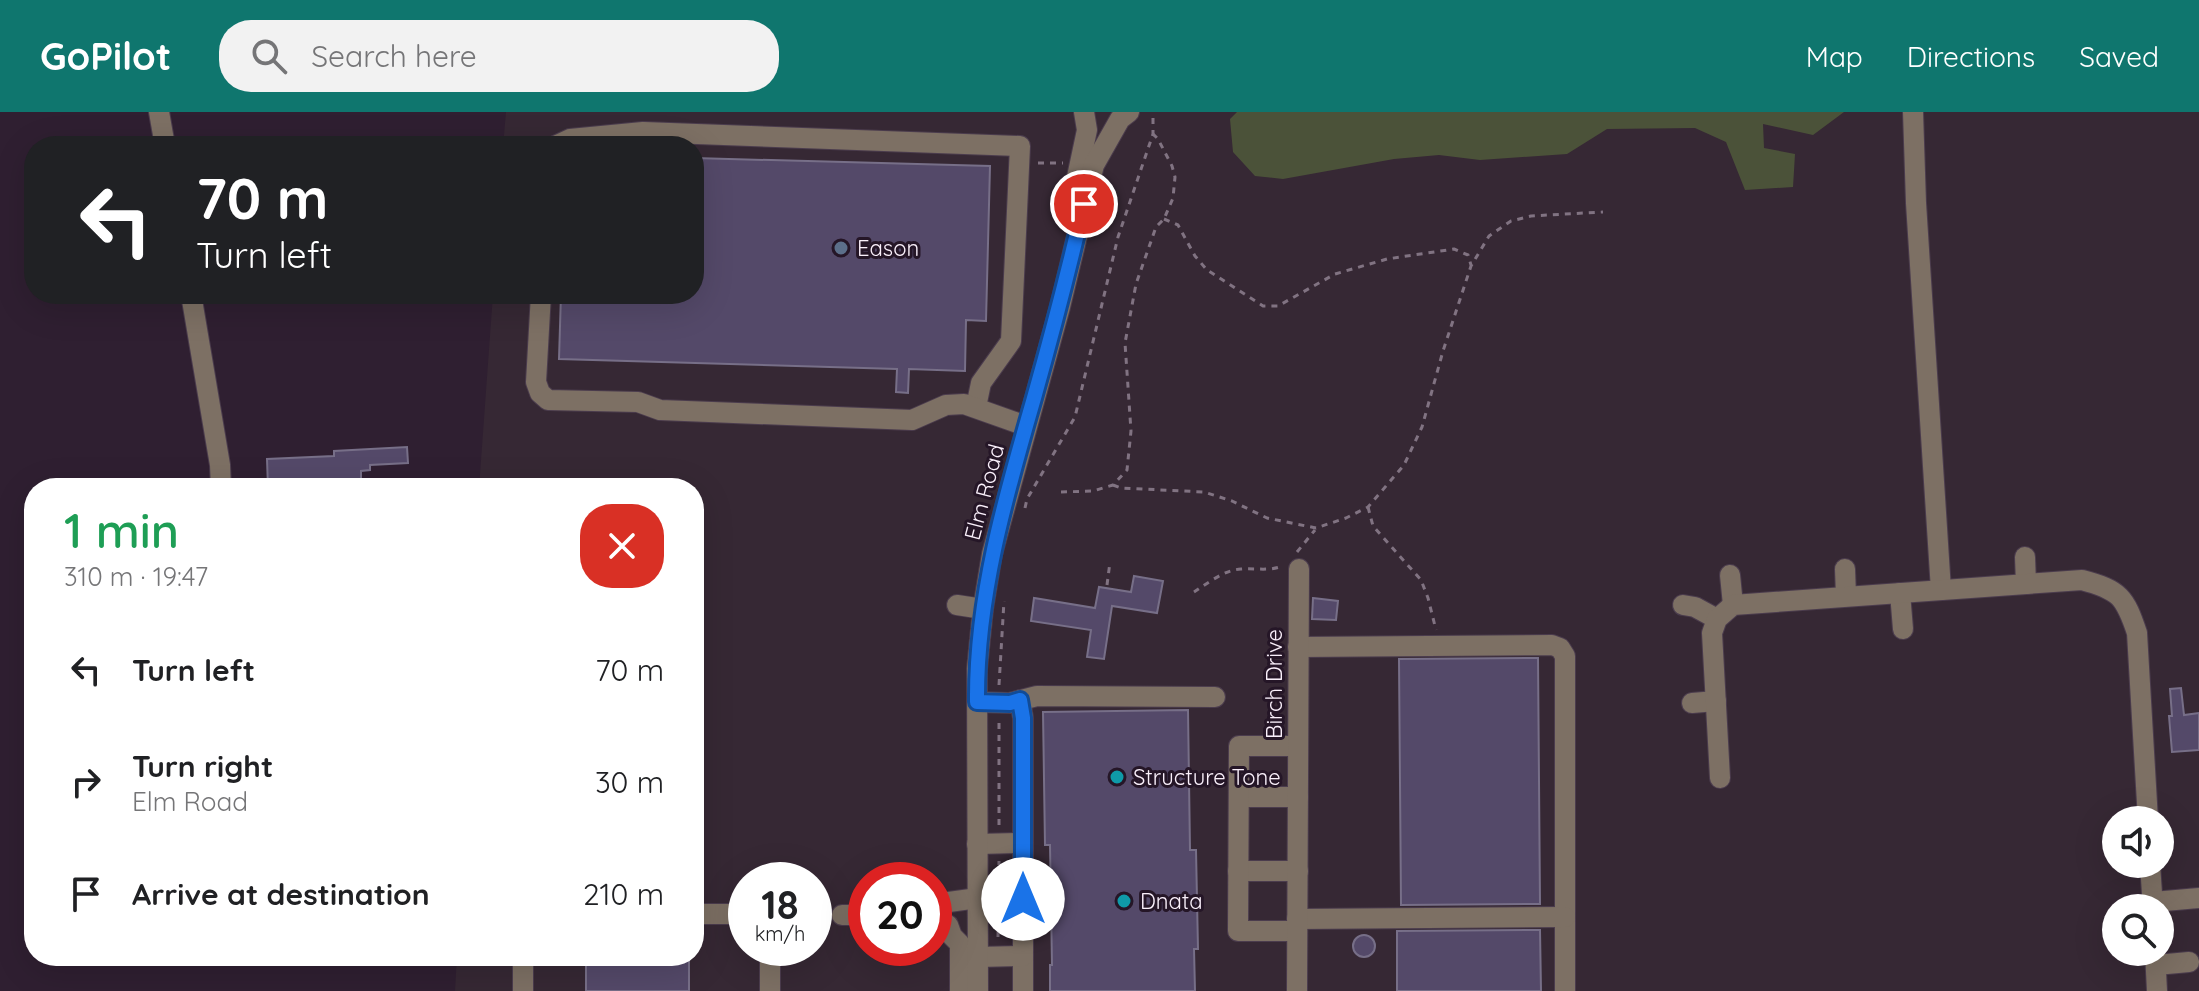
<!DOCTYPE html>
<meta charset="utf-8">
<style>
body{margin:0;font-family:Quicksand,sans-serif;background:#f2f2f2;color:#202124;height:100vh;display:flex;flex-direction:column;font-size:30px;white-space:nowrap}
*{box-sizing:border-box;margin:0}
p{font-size:26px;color:#757577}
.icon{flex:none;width:44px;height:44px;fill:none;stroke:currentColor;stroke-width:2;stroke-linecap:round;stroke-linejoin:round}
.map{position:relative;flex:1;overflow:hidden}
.drawer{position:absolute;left:24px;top:366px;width:680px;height:488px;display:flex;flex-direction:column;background:#fff;border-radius:32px;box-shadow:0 8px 32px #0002}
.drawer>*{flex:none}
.banner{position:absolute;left:24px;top:24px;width:680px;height:168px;border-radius:32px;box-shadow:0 8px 32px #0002;background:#202124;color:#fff;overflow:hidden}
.controls{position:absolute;left:2102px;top:694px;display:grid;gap:16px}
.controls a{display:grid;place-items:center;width:72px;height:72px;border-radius:50%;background:#fff;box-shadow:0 8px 32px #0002;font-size:40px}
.speed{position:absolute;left:728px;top:750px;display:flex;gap:16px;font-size:40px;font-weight:700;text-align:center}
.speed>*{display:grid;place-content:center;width:104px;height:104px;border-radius:50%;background:#fff;box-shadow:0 8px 32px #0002;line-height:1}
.speed small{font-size:20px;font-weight:400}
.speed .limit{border:12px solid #d22;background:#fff;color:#111}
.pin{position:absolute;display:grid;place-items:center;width:68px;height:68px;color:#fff;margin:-34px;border:4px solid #fff;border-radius:50%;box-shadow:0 2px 8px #0007}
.me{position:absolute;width:88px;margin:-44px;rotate:0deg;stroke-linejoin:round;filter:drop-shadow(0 0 6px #0008)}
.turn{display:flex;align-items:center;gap:28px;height:168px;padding:0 40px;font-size:36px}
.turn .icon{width:104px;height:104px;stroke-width:2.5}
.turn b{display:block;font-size:56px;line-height:68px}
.round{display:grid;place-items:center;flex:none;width:84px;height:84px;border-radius:32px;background:#f2f2f2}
.overview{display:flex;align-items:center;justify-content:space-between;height:136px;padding:0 40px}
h1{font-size:48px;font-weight:600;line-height:60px;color:#1e9e55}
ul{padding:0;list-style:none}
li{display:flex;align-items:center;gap:24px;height:112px;padding:0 40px}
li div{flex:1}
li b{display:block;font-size:30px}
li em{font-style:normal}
header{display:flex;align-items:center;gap:48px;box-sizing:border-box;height:112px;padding:0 40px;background:#0f766e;color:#fff}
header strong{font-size:38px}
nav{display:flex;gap:44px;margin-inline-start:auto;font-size:28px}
.search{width:560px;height:72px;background:#f2f2f2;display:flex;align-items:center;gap:20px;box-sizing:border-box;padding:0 28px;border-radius:32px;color:#757577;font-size:30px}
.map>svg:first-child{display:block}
.industrial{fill:#362834;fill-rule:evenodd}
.green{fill:#4b5239}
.building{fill:#544969;stroke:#776f88;stroke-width:2}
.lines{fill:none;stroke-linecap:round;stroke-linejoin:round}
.minor-casing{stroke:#4b3c4d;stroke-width:22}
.path{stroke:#817382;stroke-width:3;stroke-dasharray:6 6;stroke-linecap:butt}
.minor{stroke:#7d7064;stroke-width:20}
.route-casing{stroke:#114b97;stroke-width:20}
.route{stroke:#1a73e8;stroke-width:14}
.service-dot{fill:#5c6f8a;stroke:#251627;stroke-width:3}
.culture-dot{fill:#0f9aa8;stroke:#251627;stroke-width:3}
.labels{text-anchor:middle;stroke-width:6;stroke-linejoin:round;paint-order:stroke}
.poi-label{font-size:22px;fill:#faf0fb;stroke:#251627;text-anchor:start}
.street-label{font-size:22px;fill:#faf0fb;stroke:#251627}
</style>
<header>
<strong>GoPilot</strong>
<div class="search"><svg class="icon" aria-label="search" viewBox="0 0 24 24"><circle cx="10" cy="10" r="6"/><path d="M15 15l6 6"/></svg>Search here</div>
<nav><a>Map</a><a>Directions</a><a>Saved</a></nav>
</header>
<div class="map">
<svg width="2199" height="879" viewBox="0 0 2199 879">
<rect width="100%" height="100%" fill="#2f1f31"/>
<path class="industrial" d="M506,0H2199V879H455L457,844H694V376H479L493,182H694V34H503ZM2116,708H2160V752H2116ZM746,768H814V836H746ZM866,768H934V836H866ZM2116,796H2160V840H2116Z"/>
<path class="green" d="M1237,0H1844L1813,23L1763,12L1764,36L1795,42L1793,75L1745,78L1726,30L1695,16L1607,17L1567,42L1480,48L1439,43L1394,47L1283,67L1255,64L1233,40L1230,7Z"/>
<g class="building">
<path d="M694,46L990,54L986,209L966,208L965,259L909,257L908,281L896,280L897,257L559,247L561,182H694Z"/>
<path d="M407,335L408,351L370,353V358L361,359V372L333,373V376H268L267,347L334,344V339Z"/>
<path d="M1134,464L1163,469L1157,501L1112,494L1104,547L1087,545L1091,518L1031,509L1034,486L1095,496L1099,475L1131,480Z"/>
<path d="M1313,486L1338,489L1336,508L1312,507Z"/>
<path d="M1538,546L1540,792L1401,793L1399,547Z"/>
<path d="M2181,576L2184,603L2199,601V638L2172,640L2169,604H2172L2170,577Z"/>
<path d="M1188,598L1190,738H1196L1198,837H1194L1195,879H1050V853H1052L1050,733H1045L1043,600Z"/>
<path d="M1540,818L1541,879H1397V819Z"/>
<circle cx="1364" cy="834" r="11"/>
<rect x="586" y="844" width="103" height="35"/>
</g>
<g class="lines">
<g class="minor-casing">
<g id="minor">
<path d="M159,0L165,34"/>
<path d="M1913,0L1916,91L1941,478"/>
<path d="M555,34L570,27L643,20L1020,34L1011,229L981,271L976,295"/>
<path d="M1079,73L1077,65L1087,18L1084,0"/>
<path d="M191,182L220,353L221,376"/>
<path d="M541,182L536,270L540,281L548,288L638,290L660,298L912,308L946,293L964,292L1026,314"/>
<path d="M2025,445L2026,472"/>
<path d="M1845,457L1846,484"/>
<path d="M1730,463L1733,493"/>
<path d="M1900,481L1903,517"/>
<path d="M957,493L983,497"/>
<path d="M1683,493L1695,495L1717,507"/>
<path d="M1298,535L1552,533L1560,536L1565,544V879"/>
<path d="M1020,588L1023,606V879"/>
<path d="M977,590L1010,591L1037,584L1215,585"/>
<path d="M1692,591L1716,589"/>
<path d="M1720,666L1712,521L1717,507L1733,493L2082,468C2120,478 2125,485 2137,521L2148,708"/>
<path d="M1239,685H1298"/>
<path d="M977,732L1023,731"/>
<path d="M2150,752L2153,796"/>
<path d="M1238,759H1298"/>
<path d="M2153,790L2199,786"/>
<path d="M934,792L978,786"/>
<path d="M694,802H746"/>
<path d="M842,803H866"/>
<path d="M1297,807L1565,805"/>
<path d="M948,813L952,824L960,832V879"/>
<path d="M1297,819H1238L1239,634H1298"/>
<path d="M880,837V836"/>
<path d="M2155,840L2157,879"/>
<path d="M978,845L1023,844"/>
<path d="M2156,853L2189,850"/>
<path d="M523,879V844"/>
<path d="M770,879V836"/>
<path d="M978,879L977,557L983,497L992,442L1060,195L1094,53L1120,7L1129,0"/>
<path d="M1297,879L1299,457"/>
</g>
</g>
<g class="path">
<path d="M1038,51H1063"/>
<path d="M1164,107L1178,113L1195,144L1207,158L1263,194H1278L1335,162L1387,147L1454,137L1468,143L1471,153"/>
<path d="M1113,373L1121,376L1204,380L1232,389L1267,406L1316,416L1346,406L1368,395L1404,353L1422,315L1443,239L1471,154L1489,124L1511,109L1531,104L1603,100"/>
<path d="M1061,380L1093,379L1113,373L1127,358L1131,319L1125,231L1136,172L1156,115L1164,107L1173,86L1175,65L1172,54L1158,27L1153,22"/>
<path d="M1368,395L1373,414L1421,468L1428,486L1436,518"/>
<path d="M1025,396L1027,387L1075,305L1118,125L1153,22V0"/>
<path d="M1297,440L1315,418"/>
<path d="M1107,473L1110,450"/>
<path d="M1194,480C1208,471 1224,458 1241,457C1254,456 1267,459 1280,455"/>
<path d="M999,573L1004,489"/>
<path d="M999,713V609"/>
<path d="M998,825L999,749"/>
</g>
<use href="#minor" class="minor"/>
</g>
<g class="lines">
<g class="route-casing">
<path id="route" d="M1023,787V606L1020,588L1010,591L977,590C976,486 1005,386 1034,286C1052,222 1069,157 1084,92"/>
</g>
<use href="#route" class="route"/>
</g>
<circle class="service-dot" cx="841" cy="136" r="8"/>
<g class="culture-dot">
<circle cx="1117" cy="665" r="8"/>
<circle cx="1124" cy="789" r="8"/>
</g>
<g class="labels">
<g class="poi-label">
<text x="857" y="144">Eason</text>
<text x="1133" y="673">Structure Tone</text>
<text x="1140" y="797">Dnata</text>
</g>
<g class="street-label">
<text transform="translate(984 380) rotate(-75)" y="8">Elm Road</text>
<text transform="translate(1274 572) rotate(-90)" y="8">Birch Drive</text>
</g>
</g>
</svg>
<div class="controls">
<a><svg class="icon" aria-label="sound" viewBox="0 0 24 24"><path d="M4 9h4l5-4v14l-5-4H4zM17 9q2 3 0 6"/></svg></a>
<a><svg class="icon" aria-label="search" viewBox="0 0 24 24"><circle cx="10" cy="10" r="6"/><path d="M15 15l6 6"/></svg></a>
</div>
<div class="speed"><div>18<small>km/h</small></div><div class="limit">20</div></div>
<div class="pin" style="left:1084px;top:92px;background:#d93025"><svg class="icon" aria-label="arrive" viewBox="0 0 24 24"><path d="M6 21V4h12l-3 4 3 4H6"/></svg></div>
<svg class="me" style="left:1023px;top:787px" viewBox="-20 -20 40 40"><circle r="19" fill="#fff"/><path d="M0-13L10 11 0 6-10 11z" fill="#1a73e8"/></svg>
<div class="banner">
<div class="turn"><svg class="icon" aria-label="left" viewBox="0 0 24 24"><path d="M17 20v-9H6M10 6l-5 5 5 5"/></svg><div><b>70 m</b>Turn left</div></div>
</div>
<section class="drawer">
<div class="overview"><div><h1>1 min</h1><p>310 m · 19:47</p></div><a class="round" style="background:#d93025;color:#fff"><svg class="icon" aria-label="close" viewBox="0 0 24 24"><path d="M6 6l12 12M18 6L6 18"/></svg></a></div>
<ul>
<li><svg class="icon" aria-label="left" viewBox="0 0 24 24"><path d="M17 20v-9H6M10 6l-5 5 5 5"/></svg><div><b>Turn left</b></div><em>70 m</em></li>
<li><svg class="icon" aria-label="right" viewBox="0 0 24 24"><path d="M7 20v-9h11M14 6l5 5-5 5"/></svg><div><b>Turn right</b><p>Elm Road</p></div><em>30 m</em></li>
<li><svg class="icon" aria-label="arrive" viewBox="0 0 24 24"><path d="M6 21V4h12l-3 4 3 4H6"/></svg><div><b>Arrive at destination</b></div><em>210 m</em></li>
</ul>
</section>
</div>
